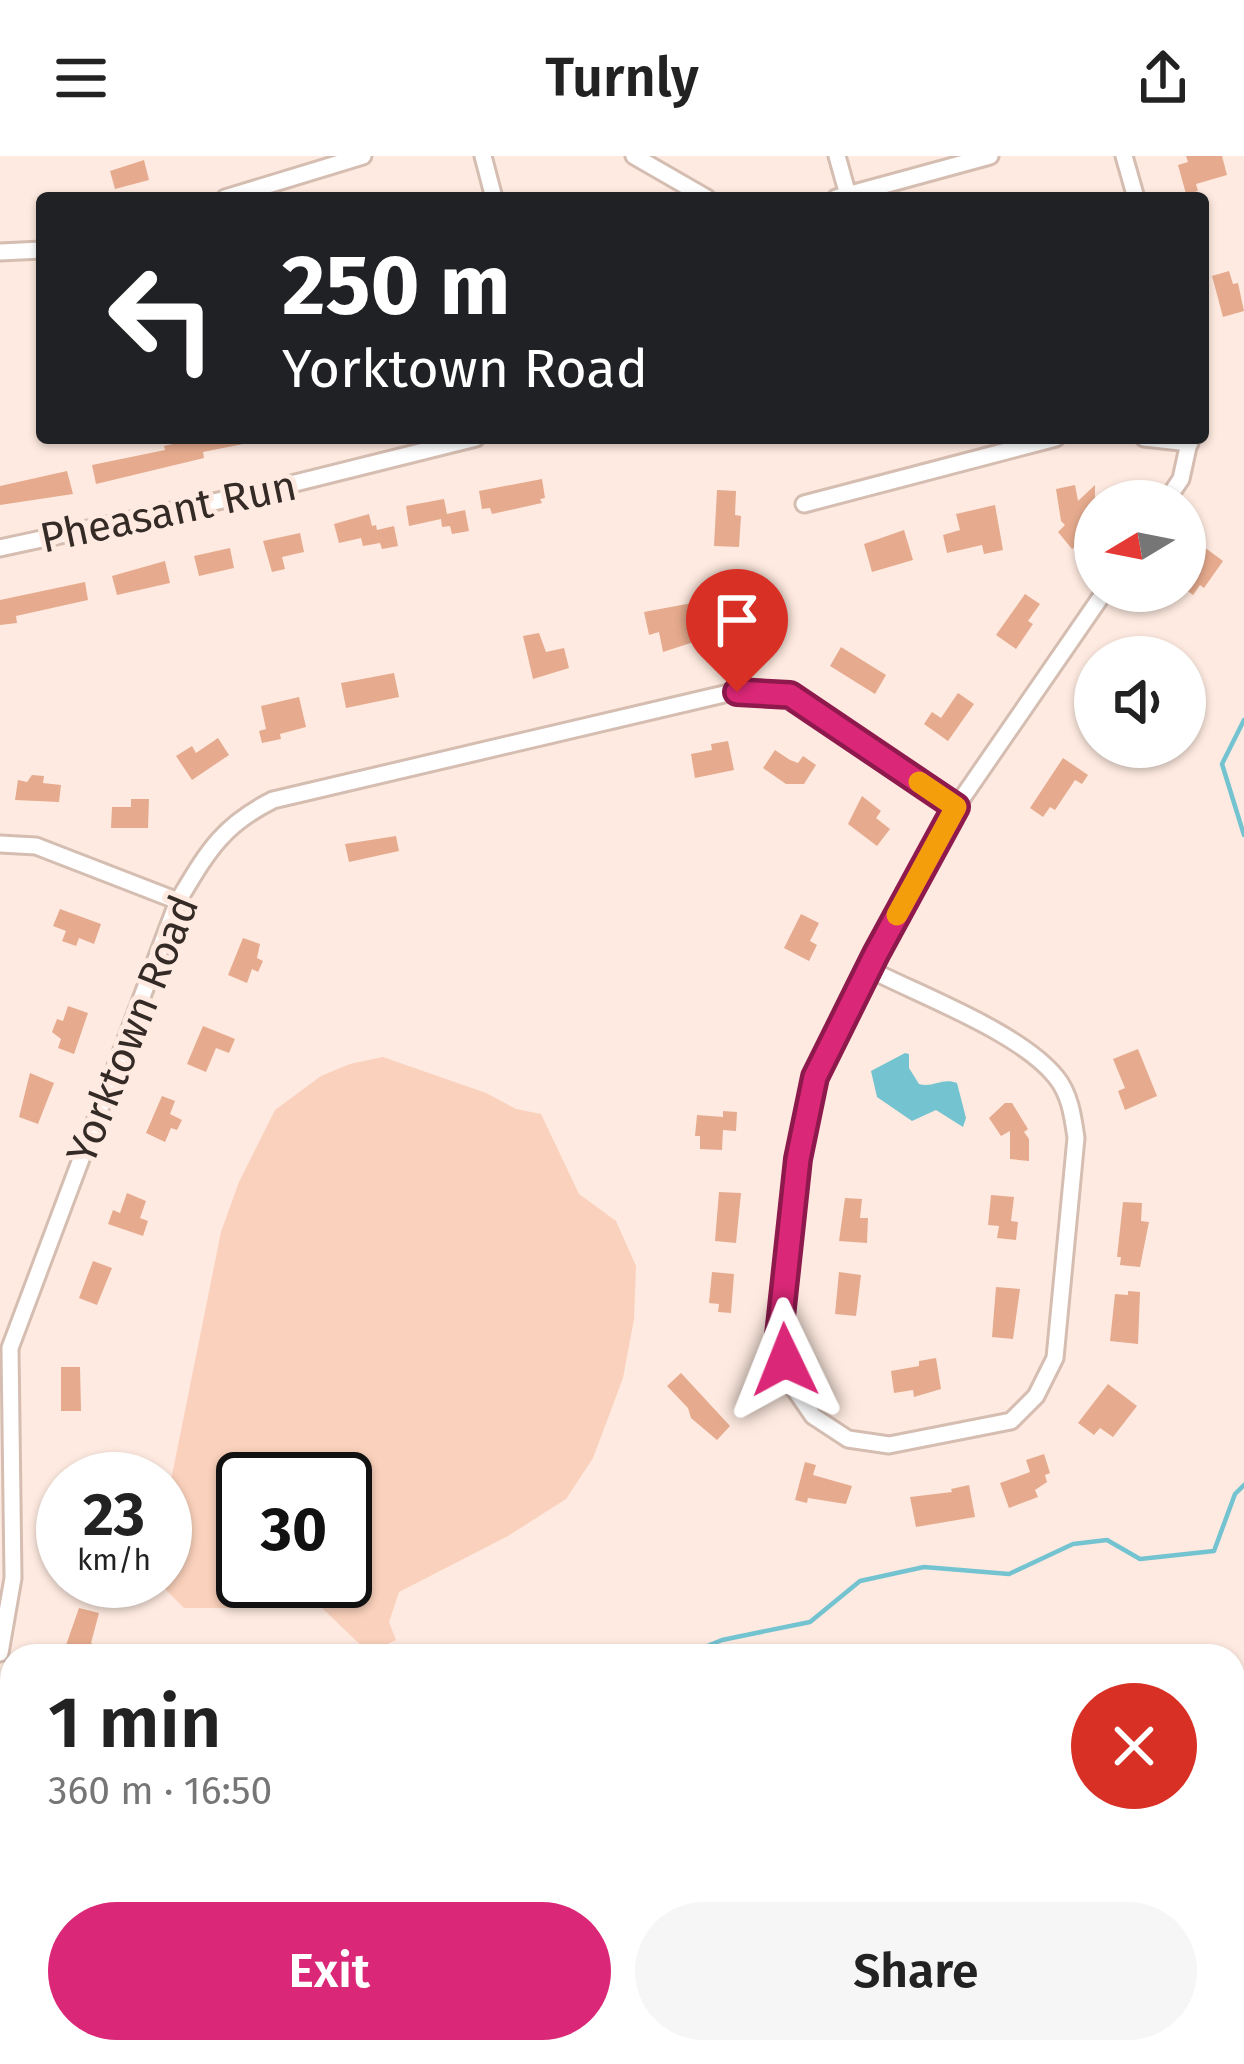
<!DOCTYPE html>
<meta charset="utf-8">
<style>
body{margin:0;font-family:"Fira Sans",sans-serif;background:#f6f6f6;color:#222;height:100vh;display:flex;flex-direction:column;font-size:45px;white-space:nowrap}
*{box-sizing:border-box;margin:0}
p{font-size:39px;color:#767676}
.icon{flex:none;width:66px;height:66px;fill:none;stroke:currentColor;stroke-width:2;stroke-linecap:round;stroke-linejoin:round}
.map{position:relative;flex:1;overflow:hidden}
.side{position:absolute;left:0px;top:1488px;width:1245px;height:420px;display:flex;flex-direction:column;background:#fff;border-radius:36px 36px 0 0;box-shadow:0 3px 9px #0004}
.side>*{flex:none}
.top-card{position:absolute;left:36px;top:36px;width:1173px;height:252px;border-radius:12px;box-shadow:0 3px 9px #0004;background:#202124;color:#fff;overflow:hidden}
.needle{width:78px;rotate:260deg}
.tools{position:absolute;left:1074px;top:324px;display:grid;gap:24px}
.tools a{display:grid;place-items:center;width:132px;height:132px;border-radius:50%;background:#fff;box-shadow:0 3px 9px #0004;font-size:60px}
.speed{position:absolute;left:36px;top:1296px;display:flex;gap:24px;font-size:60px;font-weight:700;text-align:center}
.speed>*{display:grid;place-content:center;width:156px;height:156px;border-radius:50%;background:#fff;box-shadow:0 3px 9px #0004;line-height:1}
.speed small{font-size:30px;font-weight:400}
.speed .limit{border:6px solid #111;border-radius:18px;background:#fff;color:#111}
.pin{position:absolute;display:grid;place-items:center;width:102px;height:102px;color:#fff;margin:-123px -51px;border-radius:50% 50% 50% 0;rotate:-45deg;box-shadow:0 0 12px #0007}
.pin .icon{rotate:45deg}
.me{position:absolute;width:132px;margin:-66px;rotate:358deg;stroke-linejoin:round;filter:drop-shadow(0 0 9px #0008)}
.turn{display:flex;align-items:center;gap:42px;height:252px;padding:0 48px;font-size:54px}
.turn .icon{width:156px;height:156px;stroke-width:2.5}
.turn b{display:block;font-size:84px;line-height:102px}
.round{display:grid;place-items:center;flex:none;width:126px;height:126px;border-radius:63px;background:#f6f6f6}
.headline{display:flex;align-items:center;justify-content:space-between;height:204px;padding:0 48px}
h1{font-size:72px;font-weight:600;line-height:90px}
.cta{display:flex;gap:24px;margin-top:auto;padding:24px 48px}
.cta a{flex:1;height:138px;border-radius:72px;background:#db2777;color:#fff;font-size:48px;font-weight:600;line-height:138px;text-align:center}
.cta a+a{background:#f6f6f6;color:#222}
header{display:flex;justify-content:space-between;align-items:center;height:156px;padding:0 48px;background:#fff;font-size:54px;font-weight:600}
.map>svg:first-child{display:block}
.green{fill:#fad1bc;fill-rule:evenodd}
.water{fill:#73c3d0}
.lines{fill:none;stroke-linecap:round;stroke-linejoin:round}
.stream{stroke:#73c3d0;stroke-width:4.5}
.building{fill:#e6ab8e}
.minor-casing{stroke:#d5bdb1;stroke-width:21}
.minor{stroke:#fff;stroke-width:15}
.route-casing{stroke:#8e194d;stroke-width:30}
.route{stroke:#db2777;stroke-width:21}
.slow{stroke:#f59e0b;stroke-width:21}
.labels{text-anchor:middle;stroke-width:10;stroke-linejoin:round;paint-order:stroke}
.street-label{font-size:42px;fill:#342a26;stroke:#feeae0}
</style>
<header><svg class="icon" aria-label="menu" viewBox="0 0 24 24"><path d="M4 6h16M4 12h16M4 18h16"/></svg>Turnly<svg class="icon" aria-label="share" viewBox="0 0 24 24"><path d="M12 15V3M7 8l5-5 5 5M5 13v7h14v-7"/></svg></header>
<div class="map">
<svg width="1244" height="1908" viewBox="0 0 1244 1908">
<rect width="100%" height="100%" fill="#feeae0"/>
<path class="green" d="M383,901L486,937L516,953L541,958L579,1038L616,1065L636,1110L634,1163L623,1222L593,1302L566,1343L508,1380L399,1436L389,1466L396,1484L369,1497L322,1452H184L157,1425H165V1354L221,1076L239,1026L275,954L321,920L350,908ZM243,1323H345V1425H243Z"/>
<path class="water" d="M905,897L909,898V912L919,928C933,932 943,921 957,927L966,962L963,971L936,954L912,965L877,941L871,915Z"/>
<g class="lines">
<g class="stream">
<path d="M1244,564L1222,608L1244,679"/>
<path d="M683,1500L722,1484L810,1466L860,1425L924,1411L1009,1418L1073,1388L1107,1384L1140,1403L1214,1395L1235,1338L1244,1329"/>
<path d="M210,1896V1908"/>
</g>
</g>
<g class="building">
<path d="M1186,0H1222L1227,19L1196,28L1198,35L1186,38L1178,9L1188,6Z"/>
<path d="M144,4L149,24L115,33L110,15Z"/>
<path d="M1229,115L1233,128L1238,127L1244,155L1223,161L1212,120Z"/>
<path d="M198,282H242L243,288L203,296L204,302L96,328L92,309L165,294L164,290Z"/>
<path d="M67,315L73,338L0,349V330Z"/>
<path d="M542,323L545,342L540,343L542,347L492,358L490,352L482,353L479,335Z"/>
<path d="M1075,329L1078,345L1095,329V373L1072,393L1058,376L1065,369L1061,365L1056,333Z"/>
<path d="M717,334L736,335L735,359L741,360L739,391L714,390Z"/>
<path d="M444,343L447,358L465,354L469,375L452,378L450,370L442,371L441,363L409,370L406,350Z"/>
<path d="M995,349L1003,394L984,398L982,389L947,397L943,379L960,374L956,358Z"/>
<path d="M369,358L372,370L376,369L377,374L394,370L398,390L382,393L380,387L363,390L361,382L339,387L334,368Z"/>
<path d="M904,374L913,404L872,416L864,388Z"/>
<path d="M300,377L304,396L282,401L285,413L272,416L263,385Z"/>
<path d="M1204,391L1223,405L1204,432L1200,429L1193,439L1185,433V418Z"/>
<path d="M230,392L234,412L199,420L194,400Z"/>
<path d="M165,405L170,427L117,439L112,420Z"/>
<path d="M85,426L88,444L16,460L17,467L0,469V444Z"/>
<path d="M765,428L768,449L746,452L747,457L732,459L729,433Z"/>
<path d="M1025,438L1040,448L1028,465L1033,468L1016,493L996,479Z"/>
<path d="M692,447L703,483L663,496L659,476L649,479L644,456Z"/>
<path d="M539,477L546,496L564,492L569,512L533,523L523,480Z"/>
<path d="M841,491L886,519L875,538L830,510Z"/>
<path d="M394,517L399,541L346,552L341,527Z"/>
<path d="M958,537L974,548L948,585L924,568L932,556L941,562Z"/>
<path d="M299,541L306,571L280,578L281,583L262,587L259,575L266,573L261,550Z"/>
<path d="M218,582L229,599L192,624L176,600L192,590L196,597Z"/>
<path d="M728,585L734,614L695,622L691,598L712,594L711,588Z"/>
<path d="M775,594L790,604L798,607L803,600L816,609L804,628H786L763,612Z"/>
<path d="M1063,602L1088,619L1082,628L1075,624L1055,654L1050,651L1043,661L1030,652Z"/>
<path d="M32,619L44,620L43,627L61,629L59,646L15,644L18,624L27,626Z"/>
<path d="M862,640L881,655L876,662L890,673L877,690L848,668Z"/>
<path d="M131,643H149L148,672H111L112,651H131Z"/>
<path d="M396,680L399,695L349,706L345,688Z"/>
<path d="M60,753L101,768L94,788L79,782L76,790L62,785L66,775L53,770Z"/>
<path d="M801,758L819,767L810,785L817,789L809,805L784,792Z"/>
<path d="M243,782L260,788L257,802L263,805L258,816L252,813L247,827L228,819Z"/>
<path d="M68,850L88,857L74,898L58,892L61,883L52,876L57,863L63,865Z"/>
<path d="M203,870L235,883L229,897L216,892L206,916L187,908Z"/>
<path d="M1138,893L1157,940L1125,954L1118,935L1125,932L1113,903Z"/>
<path d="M30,917L54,927L38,968L19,961Z"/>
<path d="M162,940L175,945L170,958L182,964L177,974L171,972L165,986L146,977Z"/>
<path d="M1005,947H1012L1028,973L1024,976L1029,983V1005L1010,1003V975L1001,980L989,962Z"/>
<path d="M723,955L737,956L736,975L723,974L722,994L700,993V980H695L697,959L723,961Z"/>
<path d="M719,1036L741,1037L736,1087L715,1085Z"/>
<path d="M127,1037L146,1045L140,1062L148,1065L143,1080L108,1068L113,1054L120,1057Z"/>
<path d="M991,1039L1014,1041L1011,1065L1018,1066L1016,1084L997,1082L999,1070L988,1069Z"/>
<path d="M845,1042L862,1043L860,1062H868L867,1087L839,1085Z"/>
<path d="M1123,1046L1142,1047L1141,1065L1149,1066L1140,1111L1120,1109L1121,1101H1117Z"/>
<path d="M93,1105L112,1112L97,1149L79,1142Z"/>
<path d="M712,1116L734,1118L731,1157L718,1156L719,1148L709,1147Z"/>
<path d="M839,1116L861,1119L856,1160L835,1158Z"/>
<path d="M996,1131L1020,1133L1013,1183L992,1181Z"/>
<path d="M1128,1135L1140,1136L1138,1188L1110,1185L1115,1138L1128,1139Z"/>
<path d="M936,1202L941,1233L914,1241L913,1234L894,1237L891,1215L919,1210V1205Z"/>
<path d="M61,1211H80L81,1255H61Z"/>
<path d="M681,1217L730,1270L717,1284L691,1262L688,1252L667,1230Z"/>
<path d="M1108,1228L1137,1250L1113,1281L1100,1272L1094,1279L1078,1267Z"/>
<path d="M1044,1298L1050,1317L1045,1319L1047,1326L1035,1334L1038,1341L1009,1352L1000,1327L1030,1316L1026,1304Z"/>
<path d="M805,1306L816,1309L813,1319L852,1330L846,1348L808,1342L807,1347L795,1344Z"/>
<path d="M969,1329L975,1361L916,1371L910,1341L952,1336L951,1333Z"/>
<path d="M79,1452L99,1457L91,1487L95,1489L92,1500L64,1495Z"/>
</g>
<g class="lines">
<g class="minor-casing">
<g id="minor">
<path d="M483,0L494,42"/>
<path d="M634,0L707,42"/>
<path d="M837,0L848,39"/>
<path d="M1124,0L1136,42"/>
<path d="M225,42L363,0"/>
<path d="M836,42L990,0"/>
<path d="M0,96L42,94"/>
<path d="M1144,282L1190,287"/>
<path d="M1166,345L1181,323L1190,282"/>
<path d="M804,348L1056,282"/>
<path d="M0,392L255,337L476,282"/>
<path d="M0,688L36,690L178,745"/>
<path d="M871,814C922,840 1021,877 1056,921C1070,938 1073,961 1076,982L1055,1202L1036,1240L1011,1265L889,1289L848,1283L813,1260L791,1228L779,1179L798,1003L815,921L876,798L956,651L1105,435"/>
<path d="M0,1497L13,1422L10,1192L178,745C207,697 221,670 273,644L737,535L790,539L956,651"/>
</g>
</g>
<use href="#minor" class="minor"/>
</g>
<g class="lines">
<g class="route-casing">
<path id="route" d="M737,536L790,539L956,651L876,798L815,921L798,1003L779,1179L785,1204"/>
</g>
<use href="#route" class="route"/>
<path class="slow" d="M897,759L956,651L919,626"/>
</g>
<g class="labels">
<g class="street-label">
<text transform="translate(168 355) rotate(-12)" y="15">Pheasant Run</text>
<text transform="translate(132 873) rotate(-68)" y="15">Yorktown Road</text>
</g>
</g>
</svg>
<div class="tools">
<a><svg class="needle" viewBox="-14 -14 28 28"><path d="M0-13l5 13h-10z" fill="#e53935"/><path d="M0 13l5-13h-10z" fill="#767676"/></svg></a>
<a><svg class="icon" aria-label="sound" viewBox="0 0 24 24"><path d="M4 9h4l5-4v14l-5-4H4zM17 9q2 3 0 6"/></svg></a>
</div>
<div class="speed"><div>23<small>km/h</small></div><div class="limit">30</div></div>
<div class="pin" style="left:737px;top:536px;background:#d93025"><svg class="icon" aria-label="arrive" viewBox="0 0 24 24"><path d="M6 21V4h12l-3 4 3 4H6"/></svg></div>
<svg class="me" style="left:785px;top:1204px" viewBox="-20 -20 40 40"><path d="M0-17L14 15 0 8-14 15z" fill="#db2777" stroke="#fff" stroke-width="4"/></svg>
<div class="top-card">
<div class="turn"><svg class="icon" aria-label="left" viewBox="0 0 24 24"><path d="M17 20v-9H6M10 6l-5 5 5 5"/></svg><div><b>250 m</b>Yorktown Road</div></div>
</div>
<section class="side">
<div class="headline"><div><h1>1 min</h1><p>360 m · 16:50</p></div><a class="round" style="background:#d93025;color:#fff"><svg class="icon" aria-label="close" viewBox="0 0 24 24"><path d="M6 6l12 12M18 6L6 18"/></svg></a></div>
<div class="cta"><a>Exit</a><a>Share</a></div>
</section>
</div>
